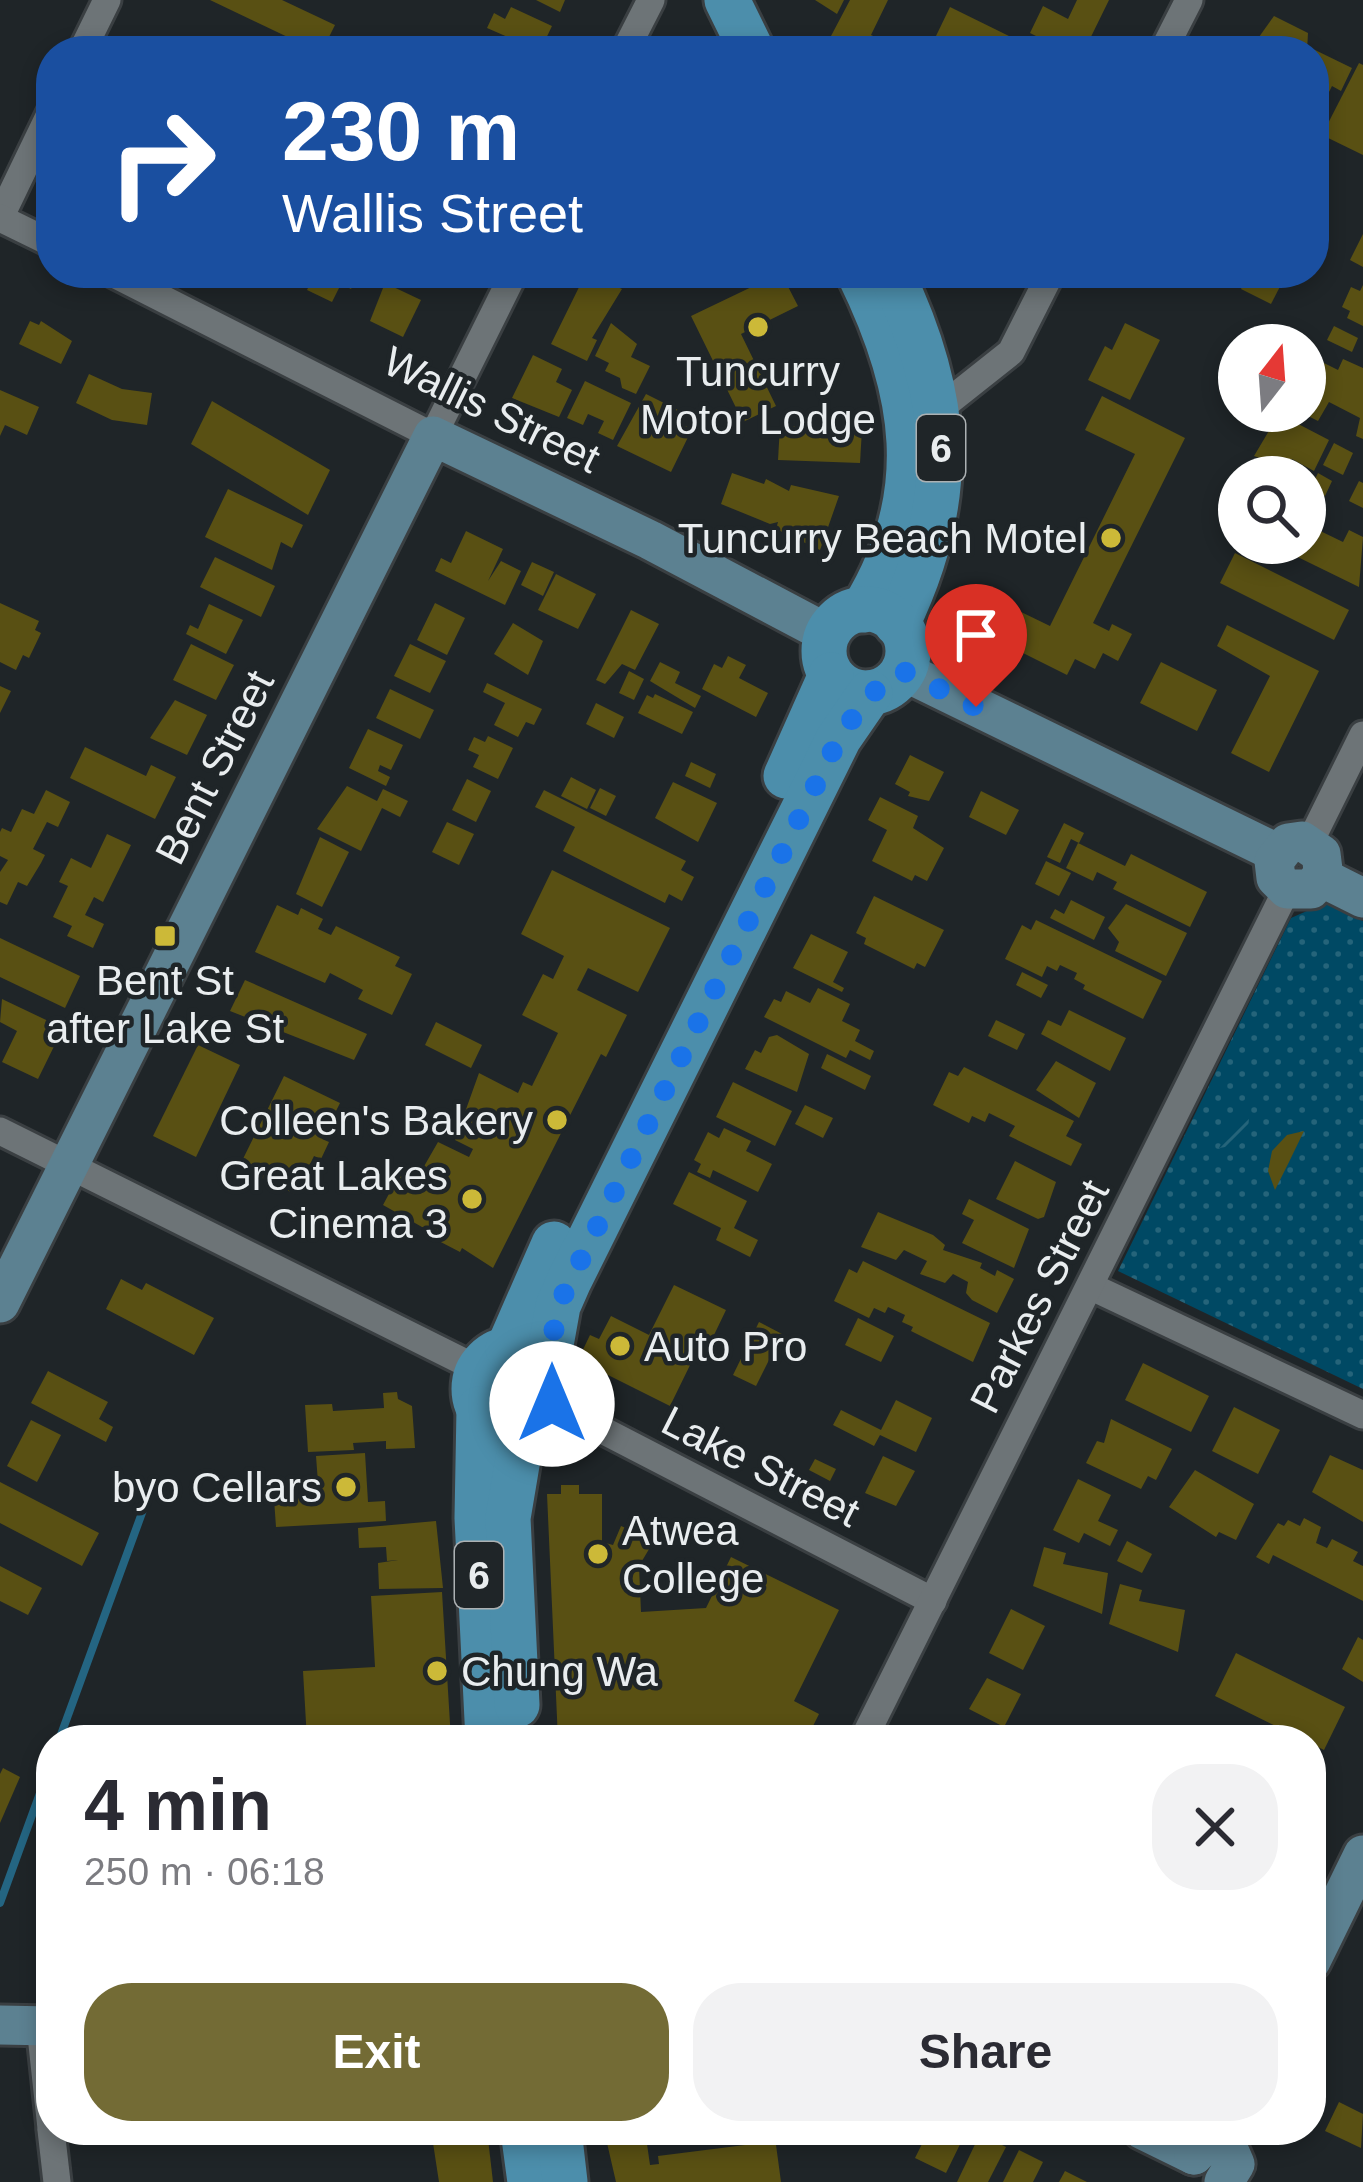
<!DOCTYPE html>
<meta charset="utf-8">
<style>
body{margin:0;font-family:Helvetica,sans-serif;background:#f2f2f3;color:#2b2b33;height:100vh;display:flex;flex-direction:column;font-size:45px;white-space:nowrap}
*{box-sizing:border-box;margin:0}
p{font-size:39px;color:#7c7c81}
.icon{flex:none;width:66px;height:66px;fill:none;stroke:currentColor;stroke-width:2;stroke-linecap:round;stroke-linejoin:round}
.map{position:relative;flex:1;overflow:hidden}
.details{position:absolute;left:36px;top:1725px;width:1290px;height:420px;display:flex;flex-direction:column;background:#fff;border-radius:48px;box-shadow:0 6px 18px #0003}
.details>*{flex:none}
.guide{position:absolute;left:36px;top:36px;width:1293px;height:252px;border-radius:48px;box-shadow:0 6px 18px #0003;background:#1a4fa0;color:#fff;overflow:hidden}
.needle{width:78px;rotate:17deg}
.buttons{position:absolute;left:1218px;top:324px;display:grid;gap:24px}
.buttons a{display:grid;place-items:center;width:108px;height:108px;border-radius:50%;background:#fff;box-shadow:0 6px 18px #0003;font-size:60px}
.pin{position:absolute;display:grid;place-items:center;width:102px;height:102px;color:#fff;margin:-123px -51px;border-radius:50% 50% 50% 0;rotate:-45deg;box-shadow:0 0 12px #0007}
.pin .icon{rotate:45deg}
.me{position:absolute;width:132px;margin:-66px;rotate:0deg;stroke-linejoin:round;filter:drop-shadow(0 0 9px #0008)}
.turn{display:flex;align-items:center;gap:42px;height:252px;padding:0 48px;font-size:54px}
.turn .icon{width:156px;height:156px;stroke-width:2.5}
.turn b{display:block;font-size:84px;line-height:102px}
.round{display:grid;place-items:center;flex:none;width:126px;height:126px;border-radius:48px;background:#f2f2f3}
.overview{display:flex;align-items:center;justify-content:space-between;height:204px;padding:0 48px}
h1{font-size:72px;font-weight:700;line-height:90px}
.primary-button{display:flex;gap:24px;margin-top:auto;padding:24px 48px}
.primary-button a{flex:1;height:138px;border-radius:48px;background:#736b35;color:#fff;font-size:48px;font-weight:700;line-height:138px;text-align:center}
.primary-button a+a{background:#f2f2f3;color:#2b2b33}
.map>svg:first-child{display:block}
.park{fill:url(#park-dots)}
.garden{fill:url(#garden-furrows)}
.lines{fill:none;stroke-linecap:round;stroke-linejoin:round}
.stream{stroke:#246582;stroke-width:8}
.building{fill:#595013}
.street-casing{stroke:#3a3f42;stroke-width:33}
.secondary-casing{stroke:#3a3f42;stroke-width:45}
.primary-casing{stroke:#3a3f42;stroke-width:51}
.street{stroke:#6d7477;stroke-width:27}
.secondary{stroke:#5c8191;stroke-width:39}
.primary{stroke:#4c8eab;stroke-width:45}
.route{stroke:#1a73e8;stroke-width:21;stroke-dasharray:0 37.8}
.poi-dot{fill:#ccb938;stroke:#1f2528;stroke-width:4.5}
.labels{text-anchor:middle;stroke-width:9;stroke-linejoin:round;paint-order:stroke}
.shield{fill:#1f2528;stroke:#acb1b3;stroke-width:3}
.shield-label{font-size:39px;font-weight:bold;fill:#e9edef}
.poi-label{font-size:42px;fill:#e9edef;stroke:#1f2528;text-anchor:end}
.street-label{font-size:42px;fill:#e9edef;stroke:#1f2528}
</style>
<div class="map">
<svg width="1363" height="2182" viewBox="0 0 1363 2182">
<defs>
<pattern id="park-dots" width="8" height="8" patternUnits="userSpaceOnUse" patternTransform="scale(3)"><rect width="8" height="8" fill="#004964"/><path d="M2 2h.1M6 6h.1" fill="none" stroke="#25647a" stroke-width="1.8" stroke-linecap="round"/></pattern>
<pattern id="garden-furrows" width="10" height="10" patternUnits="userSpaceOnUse" patternTransform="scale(3)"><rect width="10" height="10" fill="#004964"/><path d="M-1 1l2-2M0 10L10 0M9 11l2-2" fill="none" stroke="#25647a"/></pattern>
</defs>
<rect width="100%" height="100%" fill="#1f2528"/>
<path class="park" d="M1325,903L1363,921V1389L1118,1271L1291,918Z"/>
<path class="garden" d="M1241,1104L1249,1116L1248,1136L1239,1145L1219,1148Z"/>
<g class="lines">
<g class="stream">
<path d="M59,1740L150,1491"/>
<path d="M0,1903L51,1763"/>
</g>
</g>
<g class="building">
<path d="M210,0H282L335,25L322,51H317Z"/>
<path d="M536,0H565L560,12Z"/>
<path d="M815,0H844L837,14Z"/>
<path d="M850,0H888L871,35L882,40L876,51L836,47L839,41L831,36Z"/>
<path d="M1077,0H1109L1084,51H1066L1030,33L1043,6L1068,19Z"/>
<path d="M511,7L552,26L540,51L487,28L494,13L505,19Z"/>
<path d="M950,7L1011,37L1004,51H963L936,36Z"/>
<path d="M1274,16L1308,33L1307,51H1249Z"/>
<path d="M387,39L411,51H381Z"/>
<path d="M1315,50L1352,68L1341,91L1332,86L1325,100L1314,94Z"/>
<path d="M1359,63L1363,65V155L1322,135Z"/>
<path d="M1314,189L1325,195L1314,228Z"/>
<path d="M1363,234V267L1350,260Z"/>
<path d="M304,273H359L351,289L341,284L332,302L307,290L313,277Z"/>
<path d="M586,273L622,289L592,338L597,340L587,361L551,344Z"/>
<path d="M781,273L798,306L741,334L776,406L743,422L691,316Z"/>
<path d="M1249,273H1287L1271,304L1241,289Z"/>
<path d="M385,283L421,300L403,337L370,321Z"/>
<path d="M1363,285V326L1347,318L1350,311L1342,307L1351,287L1360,291Z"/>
<path d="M30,321L39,325L41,321L72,341L61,364L19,344Z"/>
<path d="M611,323L637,344L631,357L650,366L636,394L622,388L620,378L605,371L609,363L595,356Z"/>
<path d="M1125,323L1160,340L1130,400L1088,380L1105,346L1112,350Z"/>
<path d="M1334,326L1358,338L1352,352L1327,340Z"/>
<path d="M533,355L562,369L556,382L572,390L559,417L512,398Z"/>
<path d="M1316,359L1338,370L1343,359L1363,368V439L1356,436L1360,418L1329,402L1318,421L1298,411H1305V382Z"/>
<path d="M89,374L122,389L152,393L147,425L112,420L76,403Z"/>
<path d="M585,381L631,403L613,440L598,433L604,421L588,414L583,425L567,418Z"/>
<path d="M0,390L39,407L27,435L5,425L0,436Z"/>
<path d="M646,394L680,411L675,421L692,429L671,472L617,446Z"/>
<path d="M1102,396L1185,438L1093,623L1109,631L1112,624L1132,634L1118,661L1103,653L1095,669L1075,659L1067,675L989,636L1005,604L1050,626L1135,454L1085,430Z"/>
<path d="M212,401L330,470L308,515L191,444Z"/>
<path d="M1279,414L1329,440L1314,471L1292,459L1288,468L1254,456Z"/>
<path d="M780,426L862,429L860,463L778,460Z"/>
<path d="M1334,443L1353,453L1343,475L1323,465Z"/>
<path d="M732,473L764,484L766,479L789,491L791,485L839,496L820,550L776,529L778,522L770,524L721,504Z"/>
<path d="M1318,473L1332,481L1325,496L1310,489Z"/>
<path d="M1359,481L1363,483V508L1349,501Z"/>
<path d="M228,489L303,525L292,548L281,542L272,570L205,537Z"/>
<path d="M1305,501L1319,508L1310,526L1343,542L1349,530L1363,537L1359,587L1269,543H1305Z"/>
<path d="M466,531L503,549L488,581L501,561L521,571L505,605L435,571L441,558L451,563Z"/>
<path d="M1235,553L1349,610L1334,640L1220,583Z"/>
<path d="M215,557L275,586L261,617L200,587Z"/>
<path d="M532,562L554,572L543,596L521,585Z"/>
<path d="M556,574L596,594L578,629L538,610Z"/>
<path d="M0,603L39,621L35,630L41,633L29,658L23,655L16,670L0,662Z"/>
<path d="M435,603L465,618L447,655L417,640Z"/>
<path d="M209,604L243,620L226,654L186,634L190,625L198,629Z"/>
<path d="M631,610L659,624L635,670L622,664L605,684L596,680Z"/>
<path d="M513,623L543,641L528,675L494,654Z"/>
<path d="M1227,625L1319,671L1269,772L1231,753L1270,676L1217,646Z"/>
<path d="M191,644L234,665L216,700L173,680Z"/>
<path d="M410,644L446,661L430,693L394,676Z"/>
<path d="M728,656L746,665L739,678L768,693L756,717L702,689L714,664L722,668Z"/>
<path d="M660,662L680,672L675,683L701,696L695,708L650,681Z"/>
<path d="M1161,662L1217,690L1197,731L1140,703Z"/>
<path d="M629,671L644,679L634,700L619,693Z"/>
<path d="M487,683L542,709L534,725L526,722L518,737L494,725L505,703L483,692Z"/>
<path d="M0,686L11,691L0,713Z"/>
<path d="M390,689L434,710L420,739L376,718Z"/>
<path d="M655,694L693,712L682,734L638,713L647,695L653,698Z"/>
<path d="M175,700L207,715L187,755L150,738Z"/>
<path d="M596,703L624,717L614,738L586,724Z"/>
<path d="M368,729L403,745L391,770L380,765L378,771L390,777L386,786L349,768Z"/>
<path d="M488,736L513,748L498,779L473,767L479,755L468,750L474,737L485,742Z"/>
<path d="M85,747L146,776L151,765L176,777L155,819L70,778Z"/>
<path d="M910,755L944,772L929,801L908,796L910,792L895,784Z"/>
<path d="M691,762L716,774L710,788L685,776Z"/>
<path d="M571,777L596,790L587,809L561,796Z"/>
<path d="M467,779L491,791L476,822L452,810Z"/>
<path d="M673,782L717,803L698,842L655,818Z"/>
<path d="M347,786L377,801L383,789L408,801L400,817L382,808L361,851L317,829Z"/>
<path d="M600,788L616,796L606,816L590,808Z"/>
<path d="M46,790L70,802L58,827L47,822L33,849L45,855L41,863L27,886L18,882L7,905L0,902V872L8,860L0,856V832L2,828L11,832L22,809L34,814Z"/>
<path d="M544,790L686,861L681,870L694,877L682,901L669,894L665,903L563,851L575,827L535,807Z"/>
<path d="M981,791L1019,810L1006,835L969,817Z"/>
<path d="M880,797L918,816L913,828L944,848L927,881L915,875L912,881L872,861L887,830L868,820Z"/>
<path d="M447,822L474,834L459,865L432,852Z"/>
<path d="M1064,823L1084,833L1079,843L1071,839L1060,863L1047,857Z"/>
<path d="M107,834L131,845L103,902L94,897L85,915L104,924L93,948L67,936L72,926L53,917L68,886L59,882L71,858L91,868Z"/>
<path d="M320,837L349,852L322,907L296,894Z"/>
<path d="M1078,843L1125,866L1131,854L1207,892L1190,927L1113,889L1117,882L1097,872L1093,881L1066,868Z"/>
<path d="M1046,861L1071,873L1059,896L1035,884Z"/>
<path d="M552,870L670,928L638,992L588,968L577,990L627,1015L606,1057L601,1054L493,1268L462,1248L460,1252L433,1238L438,1229L422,1227L383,1205L399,1175L415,1182L438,1142L469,1157L473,1149L455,1140L479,1073L518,1093L523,1082L532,1086L558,1033L522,1015L543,974L553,979L564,956L521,934Z"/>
<path d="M874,896L944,930L925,967L917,963L914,969L864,944L866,938L856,933Z"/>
<path d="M1071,900L1105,917L1094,940L1050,918L1055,909L1064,914Z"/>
<path d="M1126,904L1187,933L1166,976L1115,951L1119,942L1108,928Z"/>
<path d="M277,905L298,915L301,908L323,919L318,929L331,935L336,926L400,957L395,966L412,974L392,1015L358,999L363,990L330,973L325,983L255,952Z"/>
<path d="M1036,920L1162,981L1143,1019L1083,989L1085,985L1074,979L1077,973L1060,965L1057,971L1047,966L1042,977L1005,959L1022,925L1031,930Z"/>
<path d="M811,934L848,952L833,982L844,988L842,992L793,968Z"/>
<path d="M0,938L80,976L65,1008L0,977Z"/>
<path d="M1022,972L1048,985L1041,998L1016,985Z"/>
<path d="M245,980L367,1034L354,1060L230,1011Z"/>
<path d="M818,988L850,1004L842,1021L860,1030L855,1041L874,1051L870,1060L850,1050L846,1058L764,1017L774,999L781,1002L786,991L810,1003Z"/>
<path d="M2,999L63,1028L38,1079L2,1062L17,1031L0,1022Z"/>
<path d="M1069,1010L1126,1038L1110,1071L1041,1034L1048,1020L1061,1026Z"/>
<path d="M996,1020L1025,1034L1017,1050L988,1036Z"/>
<path d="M436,1022L482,1045L471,1068L425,1045Z"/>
<path d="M777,1035L809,1054L797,1092L745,1069L755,1050L761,1053L769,1037Z"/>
<path d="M198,1045L240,1065L196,1157L153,1136Z"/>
<path d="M827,1054L871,1076L865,1090L821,1068Z"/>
<path d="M1056,1061L1096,1083L1079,1118L1036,1090Z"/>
<path d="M964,1067L1074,1121L1066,1136L1082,1144L1071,1166L1009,1136L1015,1126L989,1113L985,1122L972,1116L969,1123L933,1105L949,1072L958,1076Z"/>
<path d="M284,1076L340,1103L322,1139L329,1142L321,1159L314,1156L295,1194L239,1167Z"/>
<path d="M733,1082L792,1111L775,1146L716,1117Z"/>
<path d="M805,1105L833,1118L823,1138L795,1124Z"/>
<path d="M724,1128L751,1141L746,1151L772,1164L758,1192L713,1170L710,1178L697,1172L701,1164L694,1160L708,1132L719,1138Z"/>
<path d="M1304,1131L1289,1162L1275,1190L1268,1171L1272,1151L1287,1135Z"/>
<path d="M1015,1161L1056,1182L1044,1217L1038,1219L996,1199Z"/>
<path d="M689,1172L747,1201L734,1228L758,1240L750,1257L716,1240L721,1228L673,1204Z"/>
<path d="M969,1199L1029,1229L1014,1268L962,1243L974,1220L962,1214Z"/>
<path d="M878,1212L933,1235L945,1245L943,1250L982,1263L980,1268L995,1276L997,1270L1014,1279L997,1313L972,1300L966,1293L968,1282L953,1274L945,1283L920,1274L927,1261L904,1250L896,1260L861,1247Z"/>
<path d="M863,1261L990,1323L973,1362L911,1331L913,1327L902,1322L905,1315L888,1307L885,1313L874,1308L869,1318L834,1301L849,1269L857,1273Z"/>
<path d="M121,1279L142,1290L146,1283L214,1318L194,1355L106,1309Z"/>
<path d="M674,1285L726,1310L702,1360L694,1357L670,1406L578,1360L590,1335L599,1339L611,1316L649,1335Z"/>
<path d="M858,1318L894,1336L881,1362L845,1345Z"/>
<path d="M759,1322L782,1334L756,1386L733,1375Z"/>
<path d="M1143,1363L1209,1396L1191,1432L1125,1400Z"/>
<path d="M48,1371L108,1402L99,1419L113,1427L106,1442L31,1403Z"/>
<path d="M397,1392L398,1399L412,1406L415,1448L386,1449V1441L353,1443L354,1450L308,1452L305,1405L332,1404L333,1411L384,1408L383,1393Z"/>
<path d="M896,1400L932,1418L916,1452L880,1435L874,1446L833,1425L841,1410L881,1430Z"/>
<path d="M1234,1407L1280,1430L1258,1474L1212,1451Z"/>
<path d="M1111,1419L1172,1449L1156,1480L1148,1476L1141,1489L1086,1463L1097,1441L1104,1443Z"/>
<path d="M31,1420L61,1435L37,1482L7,1466Z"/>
<path d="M365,1453L368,1502L385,1501L386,1521L276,1527L274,1499L319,1496L316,1456Z"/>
<path d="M1330,1455L1363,1470V1522L1312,1492Z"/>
<path d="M883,1456L915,1471L896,1506L865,1493Z"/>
<path d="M815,1459L836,1469L830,1481L809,1470Z"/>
<path d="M1195,1470L1254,1504L1236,1540L1219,1532L1216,1537L1169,1507Z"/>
<path d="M1078,1479L1111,1495L1098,1521L1118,1530L1110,1546L1084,1533L1079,1543L1053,1530Z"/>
<path d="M0,1482L99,1533L82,1566L0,1523Z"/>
<path d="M561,1485H579V1494H602V1542L613,1545L621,1526L640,1534L643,1528L658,1534L639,1566L641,1612L706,1608L731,1557L839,1610L794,1701L819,1714L806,1740H558L547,1494H561Z"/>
<path d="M1304,1518L1321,1527L1316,1543L1327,1548L1332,1539L1358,1552L1353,1561L1363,1566V1601L1273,1555L1269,1564L1256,1557L1278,1523L1284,1526L1288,1520L1300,1526Z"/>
<path d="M436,1521L443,1588L379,1589L378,1563L398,1560L387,1561L386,1547L359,1548L358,1528Z"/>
<path d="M1127,1541L1152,1554L1142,1573L1117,1561Z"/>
<path d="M1044,1547L1066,1553L1063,1564L1108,1573L1102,1614L1033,1586Z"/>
<path d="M0,1566L42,1588L28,1615L0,1601Z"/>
<path d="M1120,1584L1142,1590L1139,1601L1185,1610L1178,1652L1109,1624Z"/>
<path d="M442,1592L451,1740H307L303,1671L375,1667L371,1596Z"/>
<path d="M1011,1609L1045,1626L1023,1670L989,1653Z"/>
<path d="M1358,1637L1363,1640V1682L1342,1669Z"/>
<path d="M1236,1653L1345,1707L1324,1750L1215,1696Z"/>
<path d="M987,1678L1021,1694L1004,1727L969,1709Z"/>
<path d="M987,1726L1014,1740H981Z"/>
<path d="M3,1768L20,1777L0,1823V1774Z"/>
<path d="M1311,1775L1326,1783L1311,1813Z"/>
<path d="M36,1858H51V1943L40,1944Z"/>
<path d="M1339,2102L1363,2114L1361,2148L1325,2131Z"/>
<path d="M100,2130H147V2133L111,2137Z"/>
<path d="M431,2130H487L493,2182H439Z"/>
<path d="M604,2130H645L650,2165L659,2164L658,2156L745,2145L743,2130H774L781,2182H616Z"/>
<path d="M899,2130H967L946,2173L915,2158L923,2142Z"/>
<path d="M980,2134L1006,2147L988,2182H957Z"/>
<path d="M1019,2150L1043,2162L1033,2182H1003Z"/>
<path d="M1065,2171L1087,2182H1059Z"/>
</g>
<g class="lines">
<g class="street-casing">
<g id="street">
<path d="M82,51L107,0"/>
<path d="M625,51L651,0"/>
<path d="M1163,51L1189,0"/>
<path d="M0,218L51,112"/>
<path d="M0,218L51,243"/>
<path d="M112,273L433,436L514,273"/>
<path d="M938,410L1011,352L1051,273"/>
<path d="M1309,844L1363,735"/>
<path d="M0,1131L478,1369"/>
<path d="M1092,1287L1363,1415"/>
<path d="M552,1404L933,1601"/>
<path d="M863,1740L1287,889"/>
<path d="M40,2026L51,2128"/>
<path d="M51,2130L57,2182"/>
</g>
</g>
<g class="secondary-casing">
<g id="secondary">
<path d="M903,671L1277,853"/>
<path d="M1323,870L1321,854L1302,841L1288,843L1274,861L1276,878L1287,889H1311L1321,877L1363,898"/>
<path d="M0,1303L433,436L650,540L828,634"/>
<path d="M1311,1961L1363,1855"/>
<path d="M0,2025L51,2026"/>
<path d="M1143,2130L1194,2155"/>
<path d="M1194,2155L1205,2144L1228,2148L1235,2164L1224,2182"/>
</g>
</g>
<g class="primary-casing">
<g id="primary">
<path d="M727,0L752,51"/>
<path d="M859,273C916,389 934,495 863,610"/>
<path d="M891,273C951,398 958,498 897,624"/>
<circle cx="866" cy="651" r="42"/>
<path d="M786,776L831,675"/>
<circle cx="514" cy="1389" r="40"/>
<path d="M508,1349L554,1244"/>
<path d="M547,1367L558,1306L569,1281L839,738L870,693"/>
<path d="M479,1409L477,1518L488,1740"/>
<path d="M517,1705L508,1518L523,1429"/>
<path d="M523,2130L530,2182"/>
<path d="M559,2130L565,2182"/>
</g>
</g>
<use href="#street" class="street"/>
<use href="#secondary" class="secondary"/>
<use href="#primary" class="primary"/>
</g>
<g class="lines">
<path class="route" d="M552,1404L554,1384L548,1366L558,1306L839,738L870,693L889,686L903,671L976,707"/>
</g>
<g class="poi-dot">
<circle cx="758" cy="327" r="12"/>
<circle cx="1111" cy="538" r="12"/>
<rect x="153" y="924" width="24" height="24" rx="6"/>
<circle cx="557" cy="1120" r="12"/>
<circle cx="472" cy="1199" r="12"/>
<circle cx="620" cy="1346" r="12"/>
<circle cx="346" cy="1487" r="12"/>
<circle cx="598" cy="1554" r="12"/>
<circle cx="437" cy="1671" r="12"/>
</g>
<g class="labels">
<g class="shield">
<rect x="917" y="415" width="48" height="66" rx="9"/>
<rect x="455" y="1542" width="48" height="66" rx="9"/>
</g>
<g class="shield-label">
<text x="941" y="462">6</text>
<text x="479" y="1589">6</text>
</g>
<g class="poi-label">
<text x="758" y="386" text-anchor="middle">Tuncurry<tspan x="758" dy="48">Motor Lodge</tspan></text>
<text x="1087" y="553">Tuncurry Beach Motel</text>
<text x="165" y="995" text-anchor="middle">Bent St<tspan x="165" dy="48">after Lake St</tspan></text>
<text x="533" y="1135">Colleen's Bakery</text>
<text x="448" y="1190">Great Lakes<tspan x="448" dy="48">Cinema 3</tspan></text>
<text x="644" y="1361" text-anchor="start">Auto Pro</text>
<text x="322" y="1502">byo Cellars</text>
<text x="622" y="1545" text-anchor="start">Atwea<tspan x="622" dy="48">College</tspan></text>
<text x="461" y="1686" text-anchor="start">Chung Wa</text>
</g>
<g class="street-label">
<text transform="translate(492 409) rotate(26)" y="15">Wallis Street</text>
<text transform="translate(214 767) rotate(-63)" y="15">Bent Street</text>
<text transform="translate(1039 1296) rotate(-63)" y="15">Parkes Street</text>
<text transform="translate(761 1466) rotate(27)" y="15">Lake Street</text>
</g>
</g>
</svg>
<div class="buttons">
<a><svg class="needle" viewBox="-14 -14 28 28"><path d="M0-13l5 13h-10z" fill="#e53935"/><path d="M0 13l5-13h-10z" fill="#7c7c81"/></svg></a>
<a><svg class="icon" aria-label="search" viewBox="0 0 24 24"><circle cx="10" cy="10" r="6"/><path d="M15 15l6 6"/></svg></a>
</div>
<div class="pin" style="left:976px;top:707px;background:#d93025"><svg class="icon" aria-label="arrive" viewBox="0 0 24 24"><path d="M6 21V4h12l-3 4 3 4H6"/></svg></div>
<svg class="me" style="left:552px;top:1404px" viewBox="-20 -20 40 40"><circle r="19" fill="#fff"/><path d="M0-13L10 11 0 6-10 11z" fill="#1a73e8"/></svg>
<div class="guide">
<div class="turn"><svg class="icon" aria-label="right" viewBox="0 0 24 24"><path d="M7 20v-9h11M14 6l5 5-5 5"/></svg><div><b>230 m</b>Wallis Street</div></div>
</div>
<section class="details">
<div class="overview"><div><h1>4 min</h1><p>250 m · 06:18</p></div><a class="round"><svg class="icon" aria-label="close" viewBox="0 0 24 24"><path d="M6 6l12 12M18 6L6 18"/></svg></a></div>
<div class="primary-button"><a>Exit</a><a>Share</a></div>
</section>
</div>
